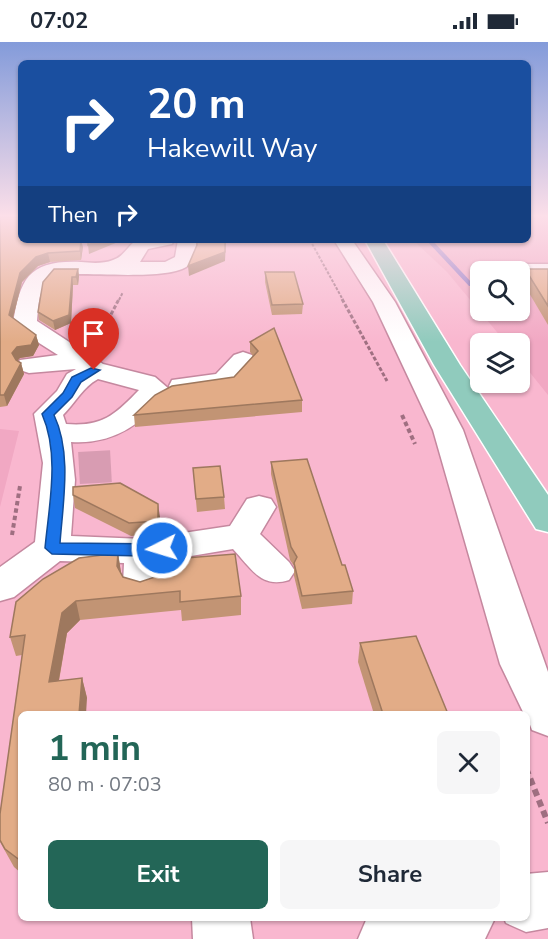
<!DOCTYPE html>
<meta charset="utf-8">
<style>
body{margin:0;font-family:"Nunito Sans",sans-serif;background:#f6f6f7;color:#1f2937;height:100vh;display:flex;flex-direction:column;font-size:22px;white-space:nowrap}
*{box-sizing:border-box;margin:0}
p{font-size:20px;color:#747a83}
.icon{flex:none;width:33px;height:33px;fill:none;stroke:currentColor;stroke-width:2;stroke-linecap:round;stroke-linejoin:round}
.map{position:relative;flex:1;overflow:hidden}
.drawer{position:absolute;left:18px;top:669px;width:512px;height:210px;display:flex;flex-direction:column;background:#fff;border-radius:9px;box-shadow:0 2px 4px #0004}
.drawer>*{flex:none}
.top-card{position:absolute;left:18px;top:18px;width:513px;height:183px;border-radius:9px;box-shadow:0 2px 4px #0004;background:#1a4fa0;color:#fff;overflow:hidden}
.fabs{position:absolute;left:470px;top:219px;display:grid;gap:12px}
.fabs a{display:grid;place-items:center;width:60px;height:60px;border-radius:9px;background:#fff;box-shadow:0 2px 4px #0004;font-size:30px}
.pin{position:absolute;display:grid;place-items:center;width:51px;height:51px;color:#fff;margin:-62px -26px;border-radius:50% 50% 50% 0;rotate:-45deg;box-shadow:0 0 6px #0007}
.pin .icon{rotate:45deg}
.me{position:absolute;width:66px;margin:-33px;rotate:265deg;stroke-linejoin:round;filter:drop-shadow(0 0 4px #0008)}
.turn{display:flex;align-items:center;gap:21px;height:126px;padding:0 30px;font-size:27px}
.turn .icon{width:78px;height:78px;stroke-width:2.5}
.turn b{display:block;font-size:42px;line-height:51px}
.then{display:flex;align-items:center;height:57px;padding:0 30px;background:#0003;gap:12px;font-size:22px}
.round{display:grid;place-items:center;flex:none;width:63px;height:63px;border-radius:9px;background:#f6f6f7}
.summary{display:flex;align-items:center;justify-content:space-between;height:102px;padding:0 30px}
h1{font-size:36px;font-weight:700;line-height:45px;color:#236657}
.button{display:flex;gap:12px;margin-top:auto;padding:12px 30px}
.button a{flex:1;height:69px;border-radius:9px;background:#236657;color:#fff;font-size:24px;font-weight:700;line-height:69px;text-align:center}
.button a+a{background:#f6f6f7;color:#1f2937}
.status{display:flex;justify-content:space-between;align-items:center;height:42px;padding:0 30px;background:#fff;direction:ltr}
.status svg{height:16px;fill:currentColor}
.map>svg:first-child{display:block}
.built{fill:#f1a8c3;fill-rule:evenodd}
.lines{fill:none;stroke-linecap:round;stroke-linejoin:round}
.stream{fill:#8b75c5;fill-rule:evenodd}
.minor-tunnel{stroke:#d89cb2;stroke-width:32;stroke-dasharray:32 16;stroke-linecap:butt}
.minor-casing{stroke:#c5889f;stroke-width:3}
.major-casing{stroke:#fff;stroke-width:3}
.path-far3{stroke:#9f6f81;stroke-width:2;stroke-dasharray:3 1.5;stroke-linecap:butt}
.path-far2{stroke:#9f6f81;stroke-width:3;stroke-dasharray:4 2;stroke-linecap:butt}
.path-far1{stroke:#9f6f81;stroke-width:4;stroke-dasharray:4.5 3;stroke-linecap:butt}
.path{stroke:#9f6f81;stroke-width:6;stroke-dasharray:7 4.5;stroke-linecap:butt}
.minor{fill:#fff;fill-rule:evenodd}
.major{fill:#90cbbd;fill-rule:evenodd}
.wall{fill:#c29474}
.shaded-wall{fill:#9e785e}
.building{fill:#e2ac87;stroke:#9e785e;stroke-width:1.5}
.route{fill:#1a73e8;stroke:#114b97;stroke-width:1.5}
</style>
<div class="status"><b>07:02</b><svg viewBox="0 0 49 12"><path d="M0 12V9h3v3zM5 12V6h3v6zM10 12V3h3v9zM15 12V0h3v12zM26 1h20v11H26zM47 4h2v5h-2z"/></svg></div>
<div class="map">
<svg width="548" height="897" viewBox="0 0 548 897">
<rect width="100%" height="100%" fill="#f9b7cf"/>
<g class="built">
<path d="M528,175H548V353L519,317V302L506,301L447,230L413,198H528ZM480,230H519V268H480Z"/>
<path d="M0,387L19,389L0,465Z"/>
</g>
<g class="lines">
<path class="stream" d="M426,198H432L473,242V244H469Z"/>
<path class="minor-tunnel" d="M79,426L115,424"/>
<g class="minor-casing">
<g id="minor">
<path d="M137,198H174L172,202L148,207L140,220H165L175,215L178,198H196C196,208 197,216 189,223C169,240 84,229 55,233C38,244 39,260 37,279L103,322L155,335L169,347C145,381 114,403 71,400L75,438L71,494L143,497L230,484L247,457L259,454L271,457L276,465L260,492L289,520L295,529L289,538C261,547 251,526 233,507L161,519V543L156,553L142,557L128,553L123,543L124,521L60,519L14,555L0,559V525L35,500L43,421L34,372L57,349L67,332L76,327L29,331L20,328L16,323L20,318L58,313L17,287L13,282C20,235 30,218 81,220C91,221 103,222 113,218C125,214 127,204 137,198ZM98,337L139,348C115,373 102,385 66,382L63,373C75,361 83,345 98,337Z"/>
<path d="M334,198H352L395,260L463,388L548,630V694L532,688L526,672H524L500,622L433,388L373,260Z"/>
<path d="M521,222H548V234H521L519,230H512L514,224Z"/>
<path d="M243,310L252,313L256,318L233,345L182,352L172,350L169,344L172,338L216,332L234,313Z"/>
<path d="M548,830V886L526,890L506,881L504,876H526V832Z"/>
<path d="M192,876H250L253,897H193Z"/>
<path d="M367,876H495L485,897H358Z"/>
</g>
</g>
<g class="major-casing">
<path id="major" d="M365,198H383L460,323L548,453V490L536,487L531,479L434,323Z"/>
</g>
<g class="path-far3">
<path d="M310,198L343,258"/>
<path d="M119,258L123,250"/>
</g>
<g class="path-far2">
<path d="M342,257L387,339"/>
<path d="M100,300L103,288L119,257"/>
</g>
<g class="path-far1">
<path d="M402,373L415,402"/>
<path d="M12,493L20,444"/>
</g>
<path class="path" d="M526,726L548,781"/>
<use href="#minor" class="minor"/>
<use href="#major" class="major"/>
</g>
<g class="wall">
<path d="M0,175L21,198H28L83,205L81,218L50,220L38,224L22,240L13,276L36,293L39,303L33,314L20,316L17,319L21,321L24,332L7,364L0,365Z"/>
<path d="M78,227L79,234L78,243H73L71,281L55,288L39,278L38,270Z"/>
<path d="M525,227H548V283L522,239Z"/>
<path d="M265,230L303,262L302,272L272,273L265,240Z"/>
<path d="M250,300L302,358V370L135,385L134,373L234,335L253,314L250,310Z"/>
<path d="M271,420L342,523L353,549L352,562L302,567L294,534V524L290,518L271,432Z"/>
<path d="M193,426L224,455L225,467L197,470Z"/>
<path d="M73,453L160,475L159,492L131,494L75,466Z"/>
<path d="M118,511L121,532L123,535L140,540L241,554V573L182,579L181,568L80,578L67,591L59,639L82,636L87,656L21,672V831L14,825L0,800V772L22,613L16,614L10,595Z"/>
<path d="M360,601L448,672H374L358,620Z"/>
</g>
<g class="shaded-wall">
<path d="M81,198L83,205L81,218L80,209Z"/>
<path d="M100,198H123L89,212L88,203Z"/>
<path d="M225,198H226L225,219L189,234L188,224Z"/>
<path d="M48,211L50,220L38,224L22,240L11,283L9,273L20,231L36,215Z"/>
<path d="M78,227L79,234L78,243L76,235Z"/>
<path d="M72,235L73,243L71,281L55,288L53,279Z"/>
<path d="M36,293L39,303L33,314L20,316L14,322L12,311L17,305Z"/>
<path d="M21,321L24,332L7,364L4,353Z"/>
<path d="M158,462L160,475L159,492L158,479Z"/>
<path d="M118,511L121,530V543L117,524Z"/>
<path d="M76,559L80,578L67,591L55,660L49,640L62,571Z"/>
<path d="M82,636L87,656L86,672H79Z"/>
</g>
<g class="building">
<path d="M0,175H21V198H27V199L81,198L80,209L48,211L36,215L20,231L9,273L36,293L31,303L17,305L12,311L16,318L21,321L4,353H0Z"/>
<path d="M88,198H100L88,203Z"/>
<path d="M197,198H225V210L188,224L197,203Z"/>
<path d="M54,227H78L76,235H72L69,273L53,279L38,270L43,240Z"/>
<path d="M525,227H548V264Z"/>
<path d="M265,230H294L303,262L272,263Z"/>
<path d="M274,286L302,358L134,373L155,353L172,344L234,335L258,309L250,300Z"/>
<path d="M307,417L342,523H345L353,549L302,554L294,521L297,515L291,505L271,420Z"/>
<path d="M220,424L224,455L196,457L193,426Z"/>
<path d="M120,441L158,462V479L129,481L73,453V445Z"/>
<path d="M118,511L117,524L123,535L140,540L155,535L161,518L235,512L241,554L180,560V549L76,559L62,571L49,640L82,636L79,672H21V819L5,807L0,798V772L25,593L10,595L16,560L43,537L79,516Z"/>
<path d="M416,594L448,672H383L360,601Z"/>
</g>
<linearGradient id="sky" x2="0" y2="1"><stop stop-color="#839bda"/><stop offset="0.58" stop-color="#fcdfe9"/><stop offset="1" stop-color="#fcdfe9" stop-opacity="0"/></linearGradient>
<rect width="548" height="300" fill="url(#sky)"/>
<path class="route" d="M91,326L100,328L81,340L72,355L54,373C72,411 63,460 60,501L168,502L170,506L168,509L143,514L52,512L45,506C49,463 60,413 42,372L63,351L72,335Z"/>
</svg>
<div class="fabs">
<a><svg class="icon" aria-label="search" viewBox="0 0 24 24"><circle cx="10" cy="10" r="6"/><path d="M15 15l6 6"/></svg></a>
<a><svg class="icon" aria-label="layers" viewBox="0 0 24 24"><path d="M12 4l9 5-9 5-9-5zM3 14l9 5 9-5"/></svg></a>
</div>
<div class="pin" style="left:94px;top:328px;background:#d93025"><svg class="icon" aria-label="arrive" viewBox="0 0 24 24"><path d="M6 21V4h12l-3 4 3 4H6"/></svg></div>
<svg class="me" style="left:162px;top:506px" viewBox="-20 -20 40 40"><circle r="17" fill="#1a73e8" stroke="#fff" stroke-width="3"/><path d="M0-11L8 9 0 5-8 9z" fill="#fff"/></svg>
<div class="top-card">
<div class="turn"><svg class="icon" aria-label="right" viewBox="0 0 24 24"><path d="M7 20v-9h11M14 6l5 5-5 5"/></svg><div><b>20 m</b>Hakewill Way</div></div>
<div class="then">Then<svg class="icon" aria-label="right" viewBox="0 0 24 24"><path d="M7 20v-9h11M14 6l5 5-5 5"/></svg></div>
</div>
<section class="drawer">
<div class="summary"><div><h1>1 min</h1><p>80 m · 07:03</p></div><a class="round"><svg class="icon" aria-label="close" viewBox="0 0 24 24"><path d="M6 6l12 12M18 6L6 18"/></svg></a></div>
<div class="button"><a>Exit</a><a>Share</a></div>
</section>
</div>
